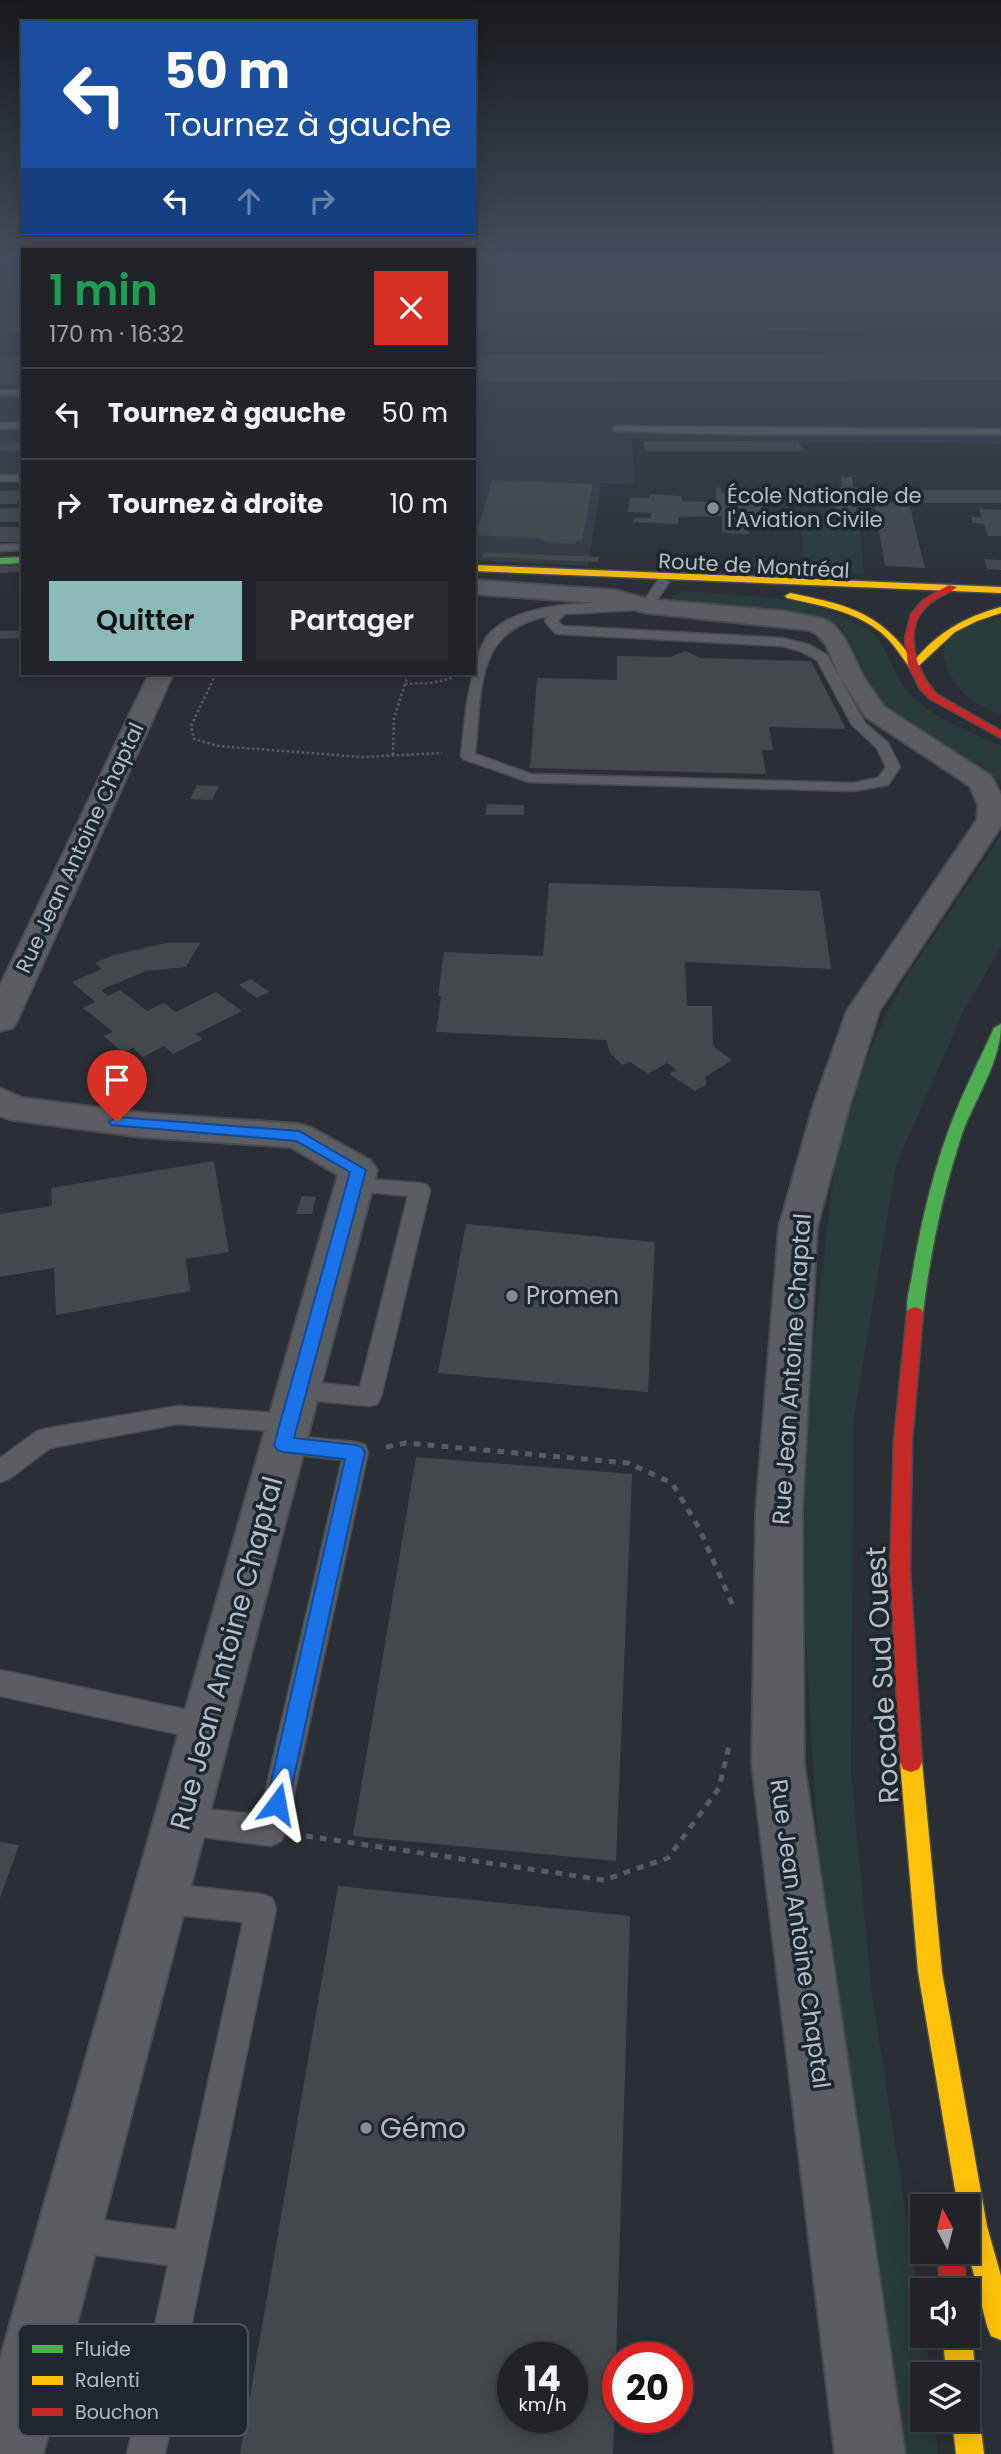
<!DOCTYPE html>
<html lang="fr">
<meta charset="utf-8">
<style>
body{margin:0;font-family:Poppins,sans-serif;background:#282b30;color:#f1f3f6;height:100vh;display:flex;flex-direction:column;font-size:26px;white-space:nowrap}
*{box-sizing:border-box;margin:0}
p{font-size:23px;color:#a2a4a8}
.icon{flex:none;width:38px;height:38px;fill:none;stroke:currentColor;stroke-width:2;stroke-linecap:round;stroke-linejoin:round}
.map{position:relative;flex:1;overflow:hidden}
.details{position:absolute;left:21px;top:248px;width:455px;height:427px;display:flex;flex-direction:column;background:#202328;border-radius:0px;box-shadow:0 4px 18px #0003,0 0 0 2px #3d4045}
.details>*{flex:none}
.banner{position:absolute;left:21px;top:21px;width:455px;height:214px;border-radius:0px;box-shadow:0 4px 18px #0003,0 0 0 2px #3d4045;background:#1a4fa0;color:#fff;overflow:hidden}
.needle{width:46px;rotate:353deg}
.fabs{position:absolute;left:910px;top:2194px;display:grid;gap:14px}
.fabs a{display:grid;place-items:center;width:70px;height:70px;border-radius:0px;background:#202328;box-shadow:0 4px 18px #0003,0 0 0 2px #3d4045;font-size:35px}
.speed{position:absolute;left:497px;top:2342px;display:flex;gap:14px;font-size:35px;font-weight:700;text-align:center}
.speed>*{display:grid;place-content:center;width:91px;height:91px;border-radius:50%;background:#202328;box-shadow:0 4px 18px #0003,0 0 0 2px #3d4045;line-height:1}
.speed small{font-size:18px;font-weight:400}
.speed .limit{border:10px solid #d22;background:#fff;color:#111}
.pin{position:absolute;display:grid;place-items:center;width:60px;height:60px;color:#fff;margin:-72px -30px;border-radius:50% 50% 50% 0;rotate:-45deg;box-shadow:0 0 7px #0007}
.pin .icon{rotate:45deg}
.me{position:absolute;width:77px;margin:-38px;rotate:13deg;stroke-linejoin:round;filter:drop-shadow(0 0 5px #0008)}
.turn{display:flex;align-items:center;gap:24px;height:147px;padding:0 28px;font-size:32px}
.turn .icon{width:91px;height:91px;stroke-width:2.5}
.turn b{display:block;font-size:49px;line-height:60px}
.lanes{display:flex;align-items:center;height:66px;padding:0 28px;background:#0003;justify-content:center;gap:35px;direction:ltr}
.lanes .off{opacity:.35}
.round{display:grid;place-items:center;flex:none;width:74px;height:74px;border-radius:0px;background:#282b30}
.headline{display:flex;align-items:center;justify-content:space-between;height:119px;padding:0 28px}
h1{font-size:42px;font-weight:600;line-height:52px;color:#1e9e55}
.button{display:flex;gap:14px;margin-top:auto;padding:14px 28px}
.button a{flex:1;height:80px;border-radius:0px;background:#8bbbb9;color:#111;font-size:28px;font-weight:600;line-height:80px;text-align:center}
.button a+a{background:#282b30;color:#f1f3f6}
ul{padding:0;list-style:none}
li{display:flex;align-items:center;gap:21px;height:91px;padding:0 28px;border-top:2px solid #3d4045}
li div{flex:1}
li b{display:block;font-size:26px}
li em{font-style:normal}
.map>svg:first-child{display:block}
.airport{fill:#323a44}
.green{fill:#2a3b3b}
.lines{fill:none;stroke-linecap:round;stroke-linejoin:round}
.taxiway{fill:#41464a;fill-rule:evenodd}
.runway{fill:#41464a;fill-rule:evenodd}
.building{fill:#43484d;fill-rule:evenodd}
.lane-casing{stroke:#484b50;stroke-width:3}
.street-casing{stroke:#484b50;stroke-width:4}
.fast-casing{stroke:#484b50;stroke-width:3}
.slow-casing{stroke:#484b50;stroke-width:3}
.jam-casing{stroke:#484b50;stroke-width:3}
.path-far1{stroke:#585c60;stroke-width:2.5;stroke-dasharray:2.5 2.5;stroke-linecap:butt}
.path{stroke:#585c60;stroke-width:5;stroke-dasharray:7 7;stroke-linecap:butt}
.lane{fill:#5a5e63;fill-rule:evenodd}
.street{fill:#5a5e63;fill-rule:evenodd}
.fast{fill:#4caf50;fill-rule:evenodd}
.slow{fill:#ffc107;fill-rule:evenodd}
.jam{fill:#c62828;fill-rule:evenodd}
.route{fill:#1a73e8;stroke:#114b97;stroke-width:2}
.poi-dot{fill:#848b93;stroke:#1e262e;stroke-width:2.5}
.labels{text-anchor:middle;stroke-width:7;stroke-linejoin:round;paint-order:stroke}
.far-poi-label{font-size:21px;fill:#b4bcc5;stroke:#1e262e;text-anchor:start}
.far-street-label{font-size:21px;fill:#b4bcc5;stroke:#1e262e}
.poi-label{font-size:24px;fill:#b4bcc5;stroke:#1e262e;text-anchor:start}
.street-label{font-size:24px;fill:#b4bcc5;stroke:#1e262e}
.near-street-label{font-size:28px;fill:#b4bcc5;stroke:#1e262e}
.near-poi-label{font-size:28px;fill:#b4bcc5;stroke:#1e262e;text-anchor:start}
.key{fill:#1e262e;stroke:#4b535b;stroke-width:2}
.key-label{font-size:19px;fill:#b4bcc5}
</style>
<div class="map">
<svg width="1001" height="2454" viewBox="0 0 1001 2454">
<rect width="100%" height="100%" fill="#2a2f35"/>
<g class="airport">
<path d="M0,255H23V476L0,475Z"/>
<path d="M474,255H1001V444L632,439L634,484L601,483L588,566L474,560Z"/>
</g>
<g class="green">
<path d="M802,525L860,527L864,574L803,570Z"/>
<path d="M684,591C742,596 803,594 855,623C861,626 869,629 873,633C888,649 892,672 905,689C929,718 968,731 1001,745V782L903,720L880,702L842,629L827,619L777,609L676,601L671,596Z"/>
<path d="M1001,617V715C993,711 984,708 976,703C960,693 934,660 947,640C957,625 985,620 1001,617Z"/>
<path d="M1001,836V947L963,1012L896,1165L853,1423L851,1772L871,1988L922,2320V2336H925L931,2375H922V2420H936L937,2454H902L822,1912L802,1578L808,1390L834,1173L856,1086L884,1018L907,976Z"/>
</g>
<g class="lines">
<g class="taxiway">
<path d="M1001,352V380L474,383V355Z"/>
<rect x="0" y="357" width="23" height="28"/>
</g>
<g class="runway">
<path d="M1001,269V329L474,332V270Z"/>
<rect x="0" y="271" width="23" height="62"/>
</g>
</g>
<g class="building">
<path d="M19,440H23V451H0V443L18,442Z"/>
<path d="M643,441H798L803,451H646Z"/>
<path d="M841,477H852L857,515L834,514L833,505H844Z"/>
<path d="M492,480L593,484L582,540H577L576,544L545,542V540L536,538L474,535V524L479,525Z"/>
<path d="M716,487L721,488V493L745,494V488H749V504L762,505L763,519H749V534L722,533V516L678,517V524L633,522L634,518H651V513L628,512L630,497L649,498L650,494L682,496V501L716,502Z"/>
<path d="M23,490L17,504H0V491Z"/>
<path d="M898,490H1001V503H909L925,568L885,566L874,502L909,503Z"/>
<path d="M23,508V522H0V509Z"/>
<path d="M979,509L1001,510V536H988L984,524L973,523L971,517H982Z"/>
<rect x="0" y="527" width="23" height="15"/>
<path d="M484,552L599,557L598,562L482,557Z"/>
<path d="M984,559L1001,560V570L987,569Z"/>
<path d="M729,562L768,564V568L729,566Z"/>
<path d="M23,565V572L0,573V566Z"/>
<path d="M0,631H23V638L0,639Z"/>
<path d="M686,651L700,658L811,661L846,729L769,727L773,750H762L766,774L530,768L537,678L617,680V656L670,657Z"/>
<path d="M197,785L219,786L212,800L190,799Z"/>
<path d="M487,804L524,805V815H485Z"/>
<path d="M549,883L820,891L831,969L685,962L687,1006H712L713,1046L732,1060L705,1077L707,1084L695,1091L669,1074L676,1070L667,1063L648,1074L630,1062L622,1065L610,1053L606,1040L436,1032L441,996H438L444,952L543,956Z"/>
<path d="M165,943H200L186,967L146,971L101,990L108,996L120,990L147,1011L164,1003L176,1012L216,992L242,1011L196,1034L203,1039L173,1054L164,1046L143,1057L133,1048L123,1053L104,1036L113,1032L83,1008L95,1002L72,982L101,969L95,963L111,956Z"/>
<path d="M251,979L269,992L257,998L239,985Z"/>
<path d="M214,1161L229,1252L186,1259L190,1291L56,1315L54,1268L0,1277V1214L52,1206L51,1188Z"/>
<path d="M302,1196L316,1197L312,1214H296Z"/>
<path d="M466,1224L655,1242L648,1392L438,1373Z"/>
<path d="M416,1457L632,1474L616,1861L353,1836Z"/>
<path d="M0,1842L19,1845L0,1898Z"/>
<path d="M338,1886L630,1916L613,2454H240ZM513,2357H572V2417H513Z"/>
</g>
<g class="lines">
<g class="lane-casing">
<g id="lane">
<rect x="0" y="390" width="23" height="6"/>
<path d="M23,422V428L0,429V423Z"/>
<path d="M617,426L1001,429V435H762L614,431L612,429Z"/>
<rect x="0" y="475" width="23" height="6"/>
<path d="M23,544V550L0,551V545Z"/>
<path d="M663,578L669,582L651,609L565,614L558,621L563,626L782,638L810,645L827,655L865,723L888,743L900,767L888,785L853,791L529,782L463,759L461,756C464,728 466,697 474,673C478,661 478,649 486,638C514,599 601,603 643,602L659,579ZM549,616L545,621L555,633L559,634L782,646L800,651L817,660L852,725L877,748L886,767L878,778L853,783L531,774L475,754C482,693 473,629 549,616Z"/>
<path d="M354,1178L420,1183L427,1185L430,1190L381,1397L377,1404L369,1406L298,1399L290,1396L286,1390L290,1384L298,1381L360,1387L408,1196L347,1190L344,1185L347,1180Z"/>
<path d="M178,1406L288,1414L296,1416L300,1423L296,1430L288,1432L178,1424L50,1448L9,1479L0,1482V1458L36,1432L44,1429Z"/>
<path d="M283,1435L356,1442L365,1445L368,1452L286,1831L281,1841L271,1846L180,1834L170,1830L165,1820L170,1810L180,1806L260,1815L342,1460L274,1452L271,1445L274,1438Z"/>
<path d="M0,1670L206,1714L216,1718L220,1727L216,1736L206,1740L0,1696Z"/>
<path d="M160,1883L261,1894L272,1898L276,1909L165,2454H127L168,2265L73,2252L61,2246L55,2234L61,2222L73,2216L176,2230L243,1922L160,1913L149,1909L145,1898L149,1887Z"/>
</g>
</g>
<g class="street-casing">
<g id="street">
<path d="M474,580L614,590L648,599L782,611L823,619L833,624L845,639L864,678L884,707L991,776L1001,795V826L879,1011L849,1107L817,1227L802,1512L804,1764L905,2454H835L752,1764L756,1512L779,1227L813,1107L847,1011L977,820L978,805L970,786L866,717L840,678L826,645L817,634L809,630L647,613L613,604L474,594Z"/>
<path d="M149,674H173L17,1021L12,1028L0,1031V986Z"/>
<path d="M0,1088L22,1098L142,1113L299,1124L312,1128L371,1161L377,1170L43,2454H0V2359L338,1175L291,1147L142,1137L13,1120L0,1116Z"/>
</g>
</g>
<g class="fast-casing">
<g id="fast">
<path d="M23,557V563L0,564V558Z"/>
<path d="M1001,1024C1001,1062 975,1098 962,1134C943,1192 930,1252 923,1313L921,1317H909C904,1307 910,1288 912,1276C921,1222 934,1167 954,1116C966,1086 981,1057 994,1028Z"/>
</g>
</g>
<g class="slow-casing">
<g id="slow">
<path d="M474,565L1001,587V593L474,571Z"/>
<path d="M790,593C847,605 879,611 914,661C938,632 965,617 1001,607V613L977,621L955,632L914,670L911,669C903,659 896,647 887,638C861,612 822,606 787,598L785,596Z"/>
<path d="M911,1752L919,1755L922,1762L942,1972L987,2226L1001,2276V2340L991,2336L987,2326L968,2252V2207H958L918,1972L900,1762L903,1755Z"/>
<path d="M968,2329C974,2344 978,2373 968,2386V2375H946L943,2336H968Z"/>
<path d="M968,2407L976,2410L980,2420L984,2454H956L952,2420H968Z"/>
</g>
</g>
<g class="jam-casing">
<g id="jam">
<path d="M949,585L957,587C948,594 936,597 928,605C901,628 916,674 938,695L1001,731V738L930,699L920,689L908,665L905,638L911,614L923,600Z"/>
<path d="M915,1307L921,1309L923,1313L912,1440L910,1571L922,1762L919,1769L911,1772L903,1769L900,1762L890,1571L894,1440L907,1313L909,1309Z"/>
<path d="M938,2252H964L966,2291H940Z"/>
</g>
</g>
<g class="path-far1">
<path d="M216,674L191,726L194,739L218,746L362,757L442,753"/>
<path d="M405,684L431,683L452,678"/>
<path d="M393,755L394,718L407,678L405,674"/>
</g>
<g class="path">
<path d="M386,1447L406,1443L628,1463L672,1483L699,1528L733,1606"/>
<path d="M306,1836L604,1880L668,1858L719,1788L730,1742"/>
</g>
<use href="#lane" class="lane"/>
<use href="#street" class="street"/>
<use href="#fast" class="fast"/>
<use href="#slow" class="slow"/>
<use href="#jam" class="jam"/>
</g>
<linearGradient id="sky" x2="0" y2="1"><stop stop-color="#171a1d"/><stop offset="0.43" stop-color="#444d5c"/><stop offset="1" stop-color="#444d5c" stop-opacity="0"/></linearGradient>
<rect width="1001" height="599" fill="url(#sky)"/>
<path class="route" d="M117,1117L299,1131L366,1170L294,1438L356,1445L362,1447L365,1452L288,1804L285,1811L277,1814L269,1811L266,1804L345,1459L283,1452L277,1450L274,1445L350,1172L296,1141L111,1125L109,1122Z"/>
<g class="poi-dot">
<circle cx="713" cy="508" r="7"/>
<circle cx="512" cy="1296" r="7"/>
<circle cx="366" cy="2128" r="7"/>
</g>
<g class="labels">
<g class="far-poi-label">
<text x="727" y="503">École Nationale de<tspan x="727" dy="24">l'Aviation Civile</tspan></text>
</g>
<g class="far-street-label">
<text transform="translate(754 566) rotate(3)" y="7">Route de Montréal</text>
<text transform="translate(80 848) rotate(-65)" y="7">Rue Jean Antoine Chaptal</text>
</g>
<g class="poi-label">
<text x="526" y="1304">Promen</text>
</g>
<g class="street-label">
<text transform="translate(792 1369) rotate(-86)" y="8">Rue Jean Antoine Chaptal</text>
<text transform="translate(800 1934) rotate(82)" y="8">Rue Jean Antoine Chaptal</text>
</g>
<g class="near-street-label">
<text transform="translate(226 1653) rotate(-75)" y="10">Rue Jean Antoine Chaptal</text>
<text transform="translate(882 1675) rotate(-93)" y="10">Rocade Sud Ouest</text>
</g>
<g class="near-poi-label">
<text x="380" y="2138">Gémo</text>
</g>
</g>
<rect x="18" y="2324" width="230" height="112" rx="10" class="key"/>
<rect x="32" y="2345" width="31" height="8" fill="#4caf50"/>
<rect x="32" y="2376" width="31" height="9" fill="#ffc107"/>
<rect x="32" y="2408" width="31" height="8" fill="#c62828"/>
<g class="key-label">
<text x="75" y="2356">Fluide</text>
<text x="75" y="2387">Ralenti</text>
<text x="75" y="2419">Bouchon</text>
</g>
</svg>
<div class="fabs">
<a><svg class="needle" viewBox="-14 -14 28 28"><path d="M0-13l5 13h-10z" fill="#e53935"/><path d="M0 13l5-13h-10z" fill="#a2a4a8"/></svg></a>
<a><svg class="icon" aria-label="sound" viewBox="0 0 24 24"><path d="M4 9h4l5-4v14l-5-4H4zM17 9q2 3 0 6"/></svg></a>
<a><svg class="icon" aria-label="layers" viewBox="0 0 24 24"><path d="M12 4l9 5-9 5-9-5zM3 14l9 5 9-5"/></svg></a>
</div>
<div class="speed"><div>14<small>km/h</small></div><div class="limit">20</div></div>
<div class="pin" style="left:117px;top:1122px;background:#d93025"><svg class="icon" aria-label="arrive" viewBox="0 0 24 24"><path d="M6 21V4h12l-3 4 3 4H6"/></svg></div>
<svg class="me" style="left:277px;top:1804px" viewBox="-20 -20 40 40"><path d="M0-17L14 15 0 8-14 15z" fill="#1a73e8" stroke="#fff" stroke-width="4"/></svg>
<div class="banner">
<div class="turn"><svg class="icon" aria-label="left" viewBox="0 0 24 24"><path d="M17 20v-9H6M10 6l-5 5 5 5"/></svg><div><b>50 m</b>Tournez à gauche</div></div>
<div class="lanes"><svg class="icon" aria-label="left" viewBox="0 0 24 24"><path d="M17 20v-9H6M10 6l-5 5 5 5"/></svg><svg class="icon off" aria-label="ahead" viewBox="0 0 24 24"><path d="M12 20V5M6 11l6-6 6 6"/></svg><svg class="icon off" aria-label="right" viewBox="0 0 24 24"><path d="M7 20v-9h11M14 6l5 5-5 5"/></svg></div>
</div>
<section class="details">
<div class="headline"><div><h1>1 min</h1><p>170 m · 16:32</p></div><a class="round" style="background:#d93025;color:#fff"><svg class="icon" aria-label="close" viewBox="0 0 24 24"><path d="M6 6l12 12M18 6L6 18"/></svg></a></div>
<ul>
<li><svg class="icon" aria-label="left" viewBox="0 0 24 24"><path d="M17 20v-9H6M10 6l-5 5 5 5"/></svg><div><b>Tournez à gauche</b></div><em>50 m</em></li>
<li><svg class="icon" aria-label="right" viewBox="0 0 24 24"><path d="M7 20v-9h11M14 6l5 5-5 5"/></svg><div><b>Tournez à droite</b></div><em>10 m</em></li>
</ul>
<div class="button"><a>Quitter</a><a>Partager</a></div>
</section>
</div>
